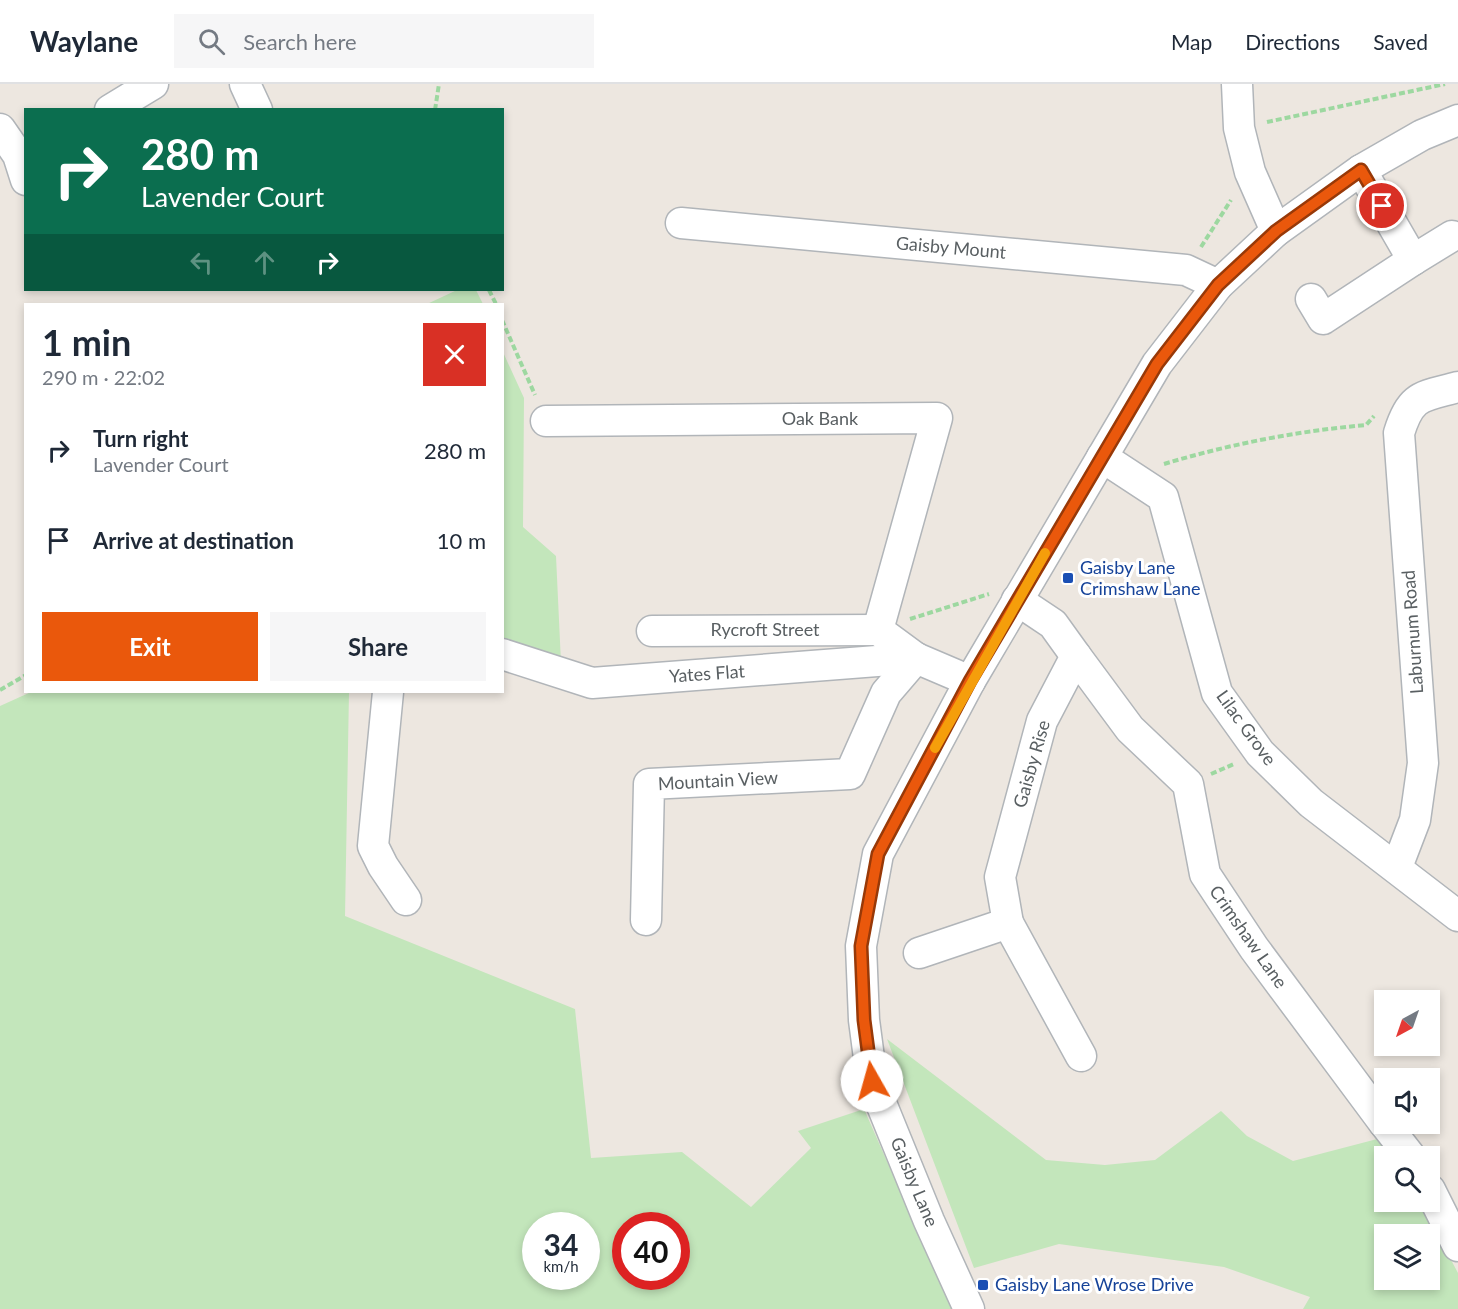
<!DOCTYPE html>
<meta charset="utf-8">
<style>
body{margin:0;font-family:Lato,sans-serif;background:#f6f6f7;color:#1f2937;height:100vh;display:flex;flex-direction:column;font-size:22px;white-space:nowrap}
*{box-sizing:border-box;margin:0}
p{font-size:20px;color:#747a83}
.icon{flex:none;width:33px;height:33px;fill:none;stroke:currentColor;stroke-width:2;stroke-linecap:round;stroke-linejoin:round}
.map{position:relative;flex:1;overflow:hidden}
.drawer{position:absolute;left:24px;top:219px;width:480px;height:390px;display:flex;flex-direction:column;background:#fff;border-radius:0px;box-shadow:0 3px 9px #0003}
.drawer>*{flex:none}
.top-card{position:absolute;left:24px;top:24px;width:480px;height:183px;border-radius:0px;box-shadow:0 3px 9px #0003;background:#0b6e4f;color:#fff;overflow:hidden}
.needle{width:39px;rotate:220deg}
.controls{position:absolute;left:1374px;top:906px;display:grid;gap:12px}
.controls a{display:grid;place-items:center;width:66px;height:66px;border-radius:0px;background:#fff;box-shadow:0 3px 9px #0003;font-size:30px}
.speed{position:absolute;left:522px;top:1128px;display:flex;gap:12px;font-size:30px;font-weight:700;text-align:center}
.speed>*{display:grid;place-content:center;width:78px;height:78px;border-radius:50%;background:#fff;box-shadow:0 3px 9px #0003;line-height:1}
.speed small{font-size:15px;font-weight:400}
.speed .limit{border:9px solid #d22;background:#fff;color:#111}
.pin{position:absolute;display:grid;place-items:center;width:51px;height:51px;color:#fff;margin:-26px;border:3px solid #fff;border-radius:50%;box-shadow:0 2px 6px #0007}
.me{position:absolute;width:66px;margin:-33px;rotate:353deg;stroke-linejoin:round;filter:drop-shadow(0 0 4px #0008)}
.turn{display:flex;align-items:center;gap:21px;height:126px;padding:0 18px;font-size:27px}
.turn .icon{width:78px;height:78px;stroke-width:2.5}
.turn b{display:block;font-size:42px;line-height:51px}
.lanes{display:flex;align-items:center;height:57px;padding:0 18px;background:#0003;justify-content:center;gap:30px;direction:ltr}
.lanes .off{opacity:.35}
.round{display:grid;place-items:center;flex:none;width:63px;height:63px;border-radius:0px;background:#f6f6f7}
.summary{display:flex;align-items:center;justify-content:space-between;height:102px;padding:0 18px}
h1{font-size:36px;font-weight:700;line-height:45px}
.primary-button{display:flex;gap:12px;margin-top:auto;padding:12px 18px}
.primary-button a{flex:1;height:69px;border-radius:0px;background:#ea580c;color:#fff;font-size:24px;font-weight:700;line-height:69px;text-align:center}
.primary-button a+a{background:#f6f6f7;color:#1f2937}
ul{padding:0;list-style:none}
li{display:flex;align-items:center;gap:18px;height:90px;padding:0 18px}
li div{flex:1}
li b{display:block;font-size:22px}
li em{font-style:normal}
header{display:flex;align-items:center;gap:36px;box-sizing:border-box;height:84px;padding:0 30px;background:#fff;border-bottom:2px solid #e0e1e3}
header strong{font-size:28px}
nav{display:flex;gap:33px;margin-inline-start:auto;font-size:21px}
.search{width:420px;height:54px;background:#f6f6f7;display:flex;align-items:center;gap:15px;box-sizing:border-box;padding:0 21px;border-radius:0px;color:#747a83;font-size:22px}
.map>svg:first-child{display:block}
.green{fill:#c3e6bb;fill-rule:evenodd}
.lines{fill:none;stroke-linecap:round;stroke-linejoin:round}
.minor-casing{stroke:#b1b5b9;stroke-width:33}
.path{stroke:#9dd8a0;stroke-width:4;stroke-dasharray:6 3;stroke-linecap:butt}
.minor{stroke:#fff;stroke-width:30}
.route-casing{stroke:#983908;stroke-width:15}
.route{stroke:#ea580c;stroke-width:10}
.slow{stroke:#f59e0b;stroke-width:10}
.transit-dot{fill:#1a4fb4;stroke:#fff;stroke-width:2}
.labels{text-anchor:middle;stroke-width:6;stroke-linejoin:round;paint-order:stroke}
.street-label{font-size:18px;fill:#595f62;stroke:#fff}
.transit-label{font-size:18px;fill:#164399;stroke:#fff;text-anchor:start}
</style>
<header>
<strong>Waylane</strong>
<div class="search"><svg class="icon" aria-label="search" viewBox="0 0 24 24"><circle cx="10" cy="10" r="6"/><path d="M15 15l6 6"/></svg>Search here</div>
<nav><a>Map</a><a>Directions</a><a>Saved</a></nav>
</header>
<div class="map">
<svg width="1458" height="1225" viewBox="0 0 1458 1225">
<rect width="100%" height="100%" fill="#ede7e0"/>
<g class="green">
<path d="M457,206H476L483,220H427Z"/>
<path d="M502,266L524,314L523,443L556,472L561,579L503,557Z"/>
<path d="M31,608H349L345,832L575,925L591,1074L682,1068L751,1123L811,1064L798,1047L864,1025L952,1225H0V622ZM536,1142H586V1192H536ZM626,1142H676V1192H626Z"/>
<path d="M887,955L1046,1076L1105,1081L1155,1076L1221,1027L1247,1052L1293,1077L1381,1054L1394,1072H1384V1118H1420L1458,1189V1225H1303L1310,1213L1224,1183L1059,1160L974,1184ZM1384,1150H1430V1196H1384Z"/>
</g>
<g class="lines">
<g class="minor-casing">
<g id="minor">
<path d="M245,0L257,26"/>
<path d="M1237,0L1239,44L1250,88L1276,147"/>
<path d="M110,26L153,0"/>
<path d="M0,45L18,71L26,96"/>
<path d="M681,139L1186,186L1218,201"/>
<path d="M1413,176L1452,152"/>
<path d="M1311,215L1323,235L1413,176L1361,86"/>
<path d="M546,337L937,334L878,546L916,574"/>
<path d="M1102,373L1163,413L1217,609L1260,669L1311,719L1458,832"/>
<path d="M652,547L878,546"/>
<path d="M502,570L592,599L916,574"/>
<path d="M1076,572L1130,645L1188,700L1205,790L1254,864L1384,1039"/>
<path d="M388,608L373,762L383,782L406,816"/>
<path d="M1397,783L1415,736L1423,679L1399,349C1411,310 1422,313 1458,303"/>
<path d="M646,836L649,700L850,690L886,609L916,574L970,597"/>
<path d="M1008,839L1081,972"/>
<path d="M919,869L1008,839L1000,793L1042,637L1076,572L1053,540L1017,516"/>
<path d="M1385,1040L1410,1072"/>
<path d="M1430,1106L1458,1162"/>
<path d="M969,1225L929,1137L872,997L864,936L861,862L878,770L970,597L1157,280L1218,201L1276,147L1361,86L1422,51L1458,36"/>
</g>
</g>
<g class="path">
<path d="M435,26L439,0"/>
<path d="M1267,38L1445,0"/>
<path d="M1201,163L1231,116"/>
<path d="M489,206L496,220"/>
<path d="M502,236L535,311"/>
<path d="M1164,380C1230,360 1298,347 1366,341L1374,332"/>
<path d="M910,535L989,510"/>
<path d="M0,606L26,591"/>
<path d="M1211,690L1234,680"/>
</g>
<use href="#minor" class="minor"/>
</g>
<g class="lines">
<g class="route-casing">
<path id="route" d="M872,997L864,936L861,862L878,770L970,597L1157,280L1218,201L1276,147L1361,86L1382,122"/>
</g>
<use href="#route" class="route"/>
<path class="slow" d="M935,664L1045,469"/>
</g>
<g class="transit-dot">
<rect x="1062" y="488" width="12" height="12" rx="3"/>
<rect x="977" y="1195" width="12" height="12" rx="3"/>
</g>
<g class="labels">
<g class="street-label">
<text transform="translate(951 164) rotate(5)" y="6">Gaisby Mount</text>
<text x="820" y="341">Oak Bank</text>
<text x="765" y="552">Rycroft Street</text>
<text transform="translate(1413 548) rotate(-94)" y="6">Laburnum Road</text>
<text transform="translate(707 590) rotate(-4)" y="6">Yates Flat</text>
<text transform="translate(1246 644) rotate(54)" y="6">Lilac Grove</text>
<text transform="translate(1032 680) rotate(-74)" y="6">Gaisby Rise</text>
<text transform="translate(718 697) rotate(-3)" y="6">Mountain View</text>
<text transform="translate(1248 853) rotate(55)" y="6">Crimshaw Lane</text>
<text transform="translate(914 1098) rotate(67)" y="6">Gaisby Lane</text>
</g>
<g class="transit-label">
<text x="1080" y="490">Gaisby Lane<tspan x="1080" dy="21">Crimshaw Lane</tspan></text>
<text x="995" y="1207">Gaisby Lane Wrose Drive</text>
</g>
</g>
</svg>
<div class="controls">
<a><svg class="needle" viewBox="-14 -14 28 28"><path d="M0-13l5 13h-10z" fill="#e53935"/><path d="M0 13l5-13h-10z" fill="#747a83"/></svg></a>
<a><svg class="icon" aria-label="sound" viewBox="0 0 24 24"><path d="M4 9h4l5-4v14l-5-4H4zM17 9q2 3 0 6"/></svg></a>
<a><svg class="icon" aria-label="search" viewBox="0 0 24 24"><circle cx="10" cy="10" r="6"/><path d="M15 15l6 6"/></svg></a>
<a><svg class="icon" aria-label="layers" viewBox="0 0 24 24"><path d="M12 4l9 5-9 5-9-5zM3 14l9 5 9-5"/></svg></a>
</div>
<div class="speed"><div>34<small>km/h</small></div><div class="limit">40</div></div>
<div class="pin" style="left:1382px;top:122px;background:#d93025"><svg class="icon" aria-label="arrive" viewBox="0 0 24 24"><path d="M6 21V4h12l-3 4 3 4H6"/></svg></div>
<svg class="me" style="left:872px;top:997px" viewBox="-20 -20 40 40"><circle r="19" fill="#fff"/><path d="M0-13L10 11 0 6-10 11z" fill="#ea580c"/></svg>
<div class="top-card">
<div class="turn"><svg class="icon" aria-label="right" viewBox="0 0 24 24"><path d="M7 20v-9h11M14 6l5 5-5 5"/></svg><div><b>280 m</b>Lavender Court</div></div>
<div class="lanes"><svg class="icon off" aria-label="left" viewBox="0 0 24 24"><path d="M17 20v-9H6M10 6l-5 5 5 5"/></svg><svg class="icon off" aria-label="ahead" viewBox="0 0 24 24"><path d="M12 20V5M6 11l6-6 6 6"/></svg><svg class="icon" aria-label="right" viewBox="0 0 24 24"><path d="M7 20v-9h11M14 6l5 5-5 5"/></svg></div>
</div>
<section class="drawer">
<div class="summary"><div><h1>1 min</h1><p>290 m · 22:02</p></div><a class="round" style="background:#d93025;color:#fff"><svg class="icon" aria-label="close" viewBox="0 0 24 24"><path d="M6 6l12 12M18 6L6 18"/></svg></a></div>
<ul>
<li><svg class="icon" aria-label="right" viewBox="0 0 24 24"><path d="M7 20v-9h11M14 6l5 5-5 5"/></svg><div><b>Turn right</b><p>Lavender Court</p></div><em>280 m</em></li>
<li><svg class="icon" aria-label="arrive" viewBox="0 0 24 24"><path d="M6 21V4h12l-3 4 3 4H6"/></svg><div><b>Arrive at destination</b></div><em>10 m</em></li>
</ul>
<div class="primary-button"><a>Exit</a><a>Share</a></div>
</section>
</div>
